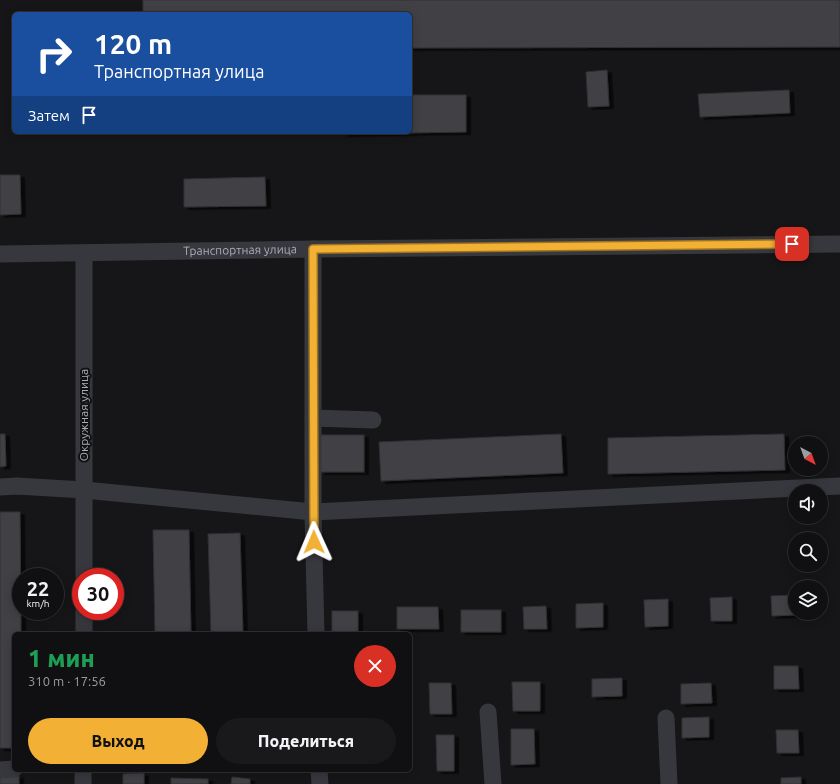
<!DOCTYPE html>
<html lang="ru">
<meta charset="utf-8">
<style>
body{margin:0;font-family:Ubuntu,sans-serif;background:#19191b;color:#f1f3f6;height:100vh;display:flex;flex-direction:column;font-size:15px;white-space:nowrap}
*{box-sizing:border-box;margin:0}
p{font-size:13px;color:#9c9d9f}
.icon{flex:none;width:22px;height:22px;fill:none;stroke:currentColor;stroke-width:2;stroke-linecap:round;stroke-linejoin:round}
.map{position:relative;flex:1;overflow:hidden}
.side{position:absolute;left:12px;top:632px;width:400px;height:140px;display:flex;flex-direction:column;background:#101012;border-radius:6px;box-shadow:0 2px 10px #0003,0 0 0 1px #303032}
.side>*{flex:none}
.guide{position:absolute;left:12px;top:12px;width:400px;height:122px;border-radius:6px;box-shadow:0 2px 10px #0003,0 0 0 1px #303032;background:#1a4fa0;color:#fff;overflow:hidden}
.needle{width:26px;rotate:139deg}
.buttons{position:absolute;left:788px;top:436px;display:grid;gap:8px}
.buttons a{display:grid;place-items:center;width:40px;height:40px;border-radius:50%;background:#101012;box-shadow:0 2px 10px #0003,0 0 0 1px #303032;font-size:20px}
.speed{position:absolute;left:12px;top:568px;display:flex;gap:8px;font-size:20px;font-weight:700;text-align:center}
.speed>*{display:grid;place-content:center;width:52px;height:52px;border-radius:50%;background:#101012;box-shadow:0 2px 10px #0003,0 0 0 1px #303032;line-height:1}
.speed small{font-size:10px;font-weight:400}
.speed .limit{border:6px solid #d22;background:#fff;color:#111}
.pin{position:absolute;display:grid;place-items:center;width:34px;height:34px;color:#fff;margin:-17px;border-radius:8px;box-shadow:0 2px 6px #0006}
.me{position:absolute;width:44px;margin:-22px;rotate:359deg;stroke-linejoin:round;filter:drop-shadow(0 0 3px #0008)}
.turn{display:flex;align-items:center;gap:14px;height:84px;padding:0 16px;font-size:18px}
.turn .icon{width:52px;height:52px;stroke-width:2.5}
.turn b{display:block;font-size:28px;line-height:34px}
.then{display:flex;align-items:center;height:38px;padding:0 16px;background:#0003;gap:8px;font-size:15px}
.round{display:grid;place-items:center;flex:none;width:42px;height:42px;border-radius:21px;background:#19191b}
.headline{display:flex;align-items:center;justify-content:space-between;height:68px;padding:0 16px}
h1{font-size:24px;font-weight:800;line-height:30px;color:#1e9e55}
.primary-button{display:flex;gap:8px;margin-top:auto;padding:8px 16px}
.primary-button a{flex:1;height:46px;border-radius:24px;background:#f2b134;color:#111;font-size:16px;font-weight:800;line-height:46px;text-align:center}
.primary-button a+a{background:#19191b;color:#f1f3f6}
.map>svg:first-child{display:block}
.building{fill:#404145;stroke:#303034;filter:url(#shadow)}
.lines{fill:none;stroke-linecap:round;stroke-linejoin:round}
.minor{stroke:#37383d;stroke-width:17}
.route-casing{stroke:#9d7322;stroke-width:10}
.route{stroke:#f2b134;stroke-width:7}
.labels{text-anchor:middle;stroke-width:4;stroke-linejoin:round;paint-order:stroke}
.street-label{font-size:12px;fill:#a8adb8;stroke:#111113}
</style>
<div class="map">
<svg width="840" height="784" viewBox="0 0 840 784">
<defs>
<filter id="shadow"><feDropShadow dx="4.5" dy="2.5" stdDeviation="0" flood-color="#0009"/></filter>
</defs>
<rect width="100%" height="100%" fill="#161618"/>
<g class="building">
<path d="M143,0H840V47L410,48V14H143Z"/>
<path d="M607,70L609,106L588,107L586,72Z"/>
<path d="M789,90L790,113L700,117L698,94Z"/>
<path d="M410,95H466V132L343,134V132H410Z"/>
<path d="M0,175H20L21,214L0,215Z"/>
<path d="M265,177L266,206L184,207V179Z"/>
<path d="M0,434H5L6,466L0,467Z"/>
<path d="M561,434L563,473L381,481L379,442Z"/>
<path d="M784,434L785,470L608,474V438Z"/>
<rect x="320" y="435" width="44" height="37"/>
<path d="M0,512H20L21,634H14V748H0Z"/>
<path d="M153,530H189L191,634H155Z"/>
<path d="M240,533L243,634H211L208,534Z"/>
<path d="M795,595V615L772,616L771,596Z"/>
<path d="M732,597V621H711L710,598Z"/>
<path d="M668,599V626L645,627L644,600Z"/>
<path d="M603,603V627L576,628V604Z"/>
<path d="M546,606L547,629H524L523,607Z"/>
<path d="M397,607H438L439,629H397Z"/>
<rect x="461" y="610" width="40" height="22"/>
<rect x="332" y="611" width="26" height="23"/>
<path d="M774,666H798L799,689H774Z"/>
<path d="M622,678V696L592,697V679Z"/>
<path d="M512,682H540V711H513Z"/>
<path d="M429,683H451L452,714H430Z"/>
<path d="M711,683L712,703L681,704V684Z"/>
<path d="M709,717V737L682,738V718Z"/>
<path d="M511,729H534L535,764L511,765Z"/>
<path d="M776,730H798L799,753H777Z"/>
<path d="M436,735H454V771H437Z"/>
<path d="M144,773V784H123V774Z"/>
<path d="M19,776V784H0V777Z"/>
<path d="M232,777L250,779V784H231Z"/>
<path d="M801,777V784H781V778Z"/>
<path d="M171,778L208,779V784H171Z"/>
</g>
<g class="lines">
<g class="minor">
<path d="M313,249V512L316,634"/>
<path id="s1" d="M0,254L313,249L840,244"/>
<path d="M313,418L373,420"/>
<path d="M0,487L17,486L84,490L313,512L840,486"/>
<path d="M84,577V253"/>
<path d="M84,634V611"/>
<path d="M488,712L493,784"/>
<path d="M666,718L669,784"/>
<path d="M0,770L14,769"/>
<path d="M319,770L320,784"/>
<path d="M83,784V770"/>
</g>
</g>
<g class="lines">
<g class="route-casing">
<path id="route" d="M314,542L313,249L792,244"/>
</g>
<use href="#route" class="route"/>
</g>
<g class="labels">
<g class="street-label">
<text dy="4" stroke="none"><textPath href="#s1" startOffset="240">Транспортная улица</textPath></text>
<text transform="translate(84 415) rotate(-90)" y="4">Окружная улица</text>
</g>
</g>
</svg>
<div class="buttons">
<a><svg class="needle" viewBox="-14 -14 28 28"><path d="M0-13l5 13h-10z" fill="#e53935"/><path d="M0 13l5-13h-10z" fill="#9c9d9f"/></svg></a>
<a><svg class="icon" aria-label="sound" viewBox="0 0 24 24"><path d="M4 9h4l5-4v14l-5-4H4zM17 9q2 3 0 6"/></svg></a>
<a><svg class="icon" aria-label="search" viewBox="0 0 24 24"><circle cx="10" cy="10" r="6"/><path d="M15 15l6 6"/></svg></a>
<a><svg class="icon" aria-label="layers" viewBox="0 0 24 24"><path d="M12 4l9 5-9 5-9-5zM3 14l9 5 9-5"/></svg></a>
</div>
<div class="speed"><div>22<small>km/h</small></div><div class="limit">30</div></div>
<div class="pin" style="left:792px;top:244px;background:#d93025"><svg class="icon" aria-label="arrive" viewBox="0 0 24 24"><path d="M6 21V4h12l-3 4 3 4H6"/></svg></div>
<svg class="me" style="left:314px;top:542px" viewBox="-20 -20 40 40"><path d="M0-17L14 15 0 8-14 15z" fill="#f2b134" stroke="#fff" stroke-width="4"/></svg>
<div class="guide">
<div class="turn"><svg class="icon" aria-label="right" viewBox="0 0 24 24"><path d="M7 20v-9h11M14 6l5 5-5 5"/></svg><div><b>120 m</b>Транспортная улица</div></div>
<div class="then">Затем<svg class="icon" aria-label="arrive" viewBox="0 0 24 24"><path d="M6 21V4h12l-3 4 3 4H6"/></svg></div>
</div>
<section class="side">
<div class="headline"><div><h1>1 мин</h1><p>310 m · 17:56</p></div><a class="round" style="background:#d93025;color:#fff"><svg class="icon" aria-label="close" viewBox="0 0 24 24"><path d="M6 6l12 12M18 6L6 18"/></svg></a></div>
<div class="primary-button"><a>Выход</a><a>Поделиться</a></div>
</section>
</div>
